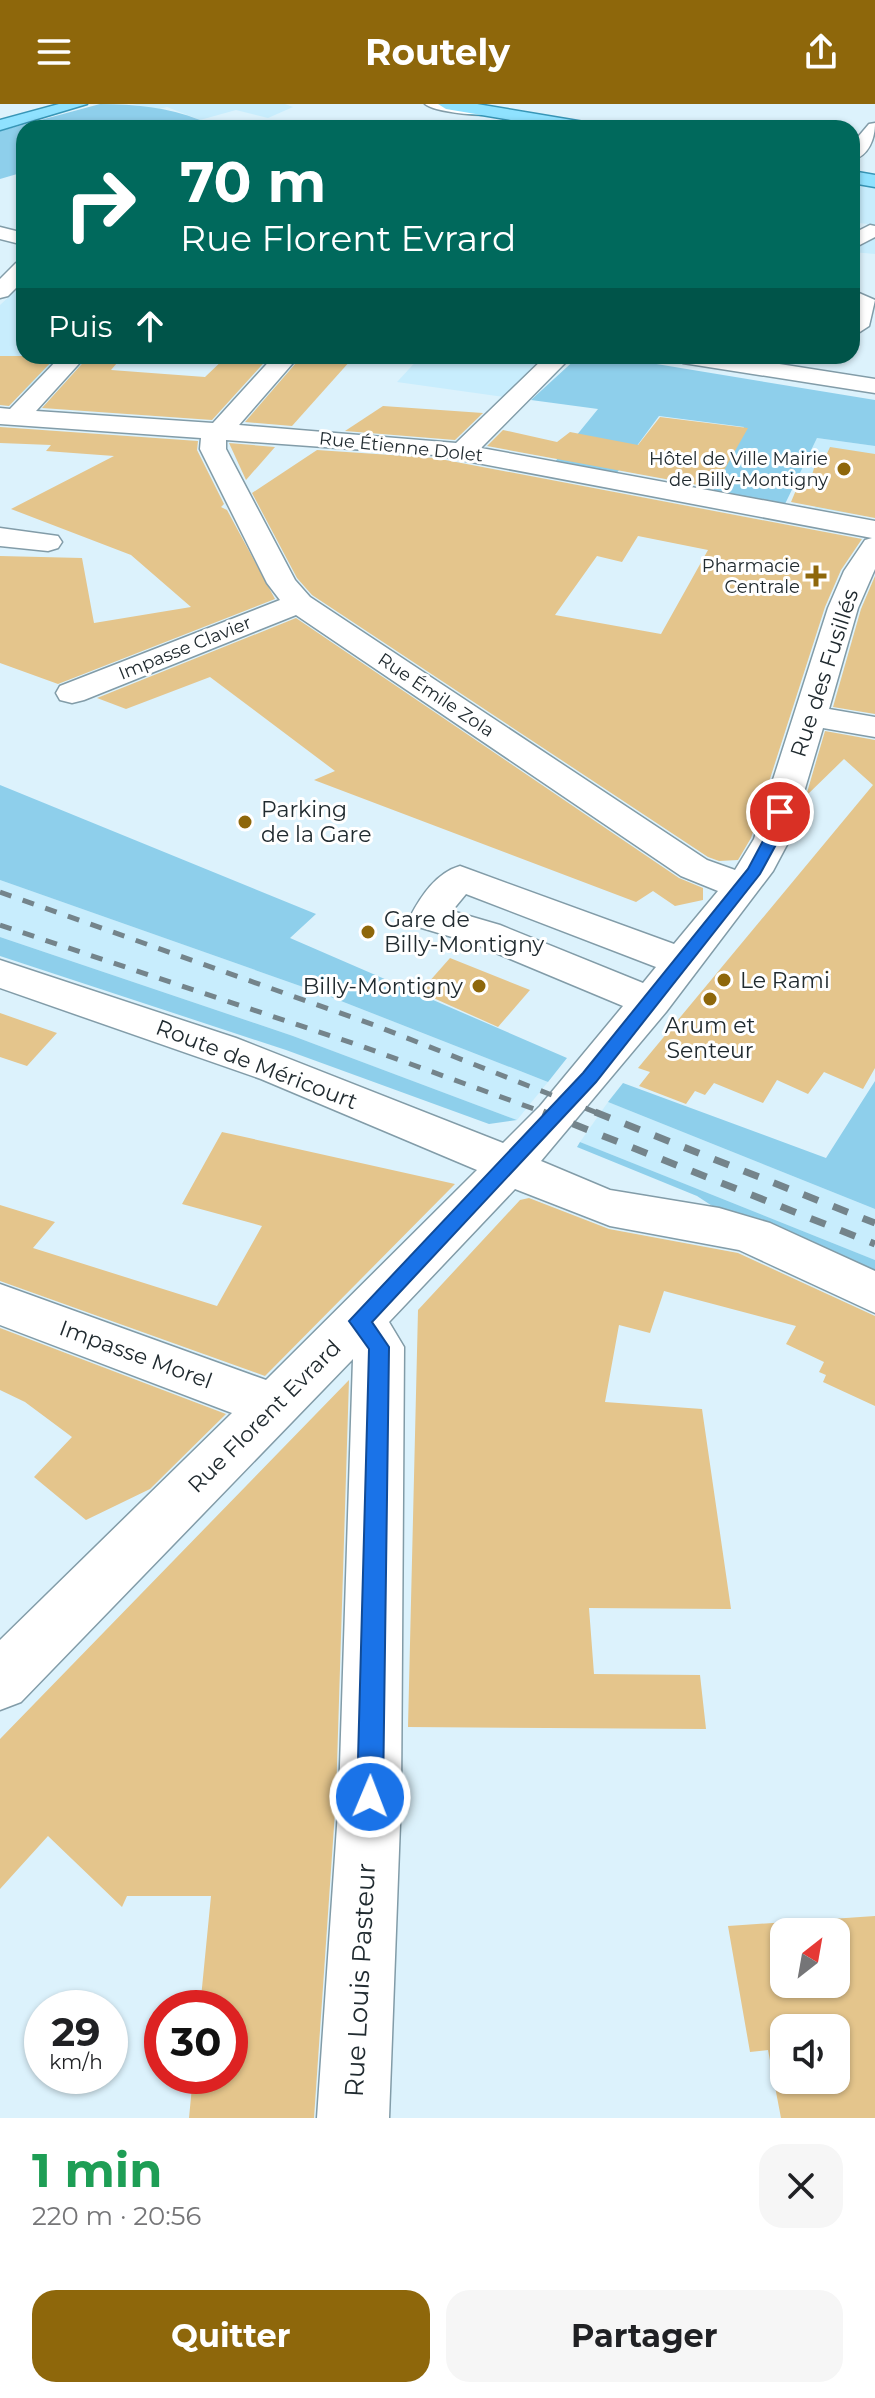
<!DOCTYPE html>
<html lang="fr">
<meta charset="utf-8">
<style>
body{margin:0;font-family:Montserrat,sans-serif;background:#f6f6f6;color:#202124;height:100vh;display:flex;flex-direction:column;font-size:30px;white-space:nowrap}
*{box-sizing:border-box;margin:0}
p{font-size:26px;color:#757577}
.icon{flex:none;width:44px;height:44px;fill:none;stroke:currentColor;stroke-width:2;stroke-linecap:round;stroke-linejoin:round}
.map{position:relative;height:2014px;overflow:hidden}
.sheet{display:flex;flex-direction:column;background:#fff;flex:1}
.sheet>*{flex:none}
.top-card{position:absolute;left:16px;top:16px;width:844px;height:244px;border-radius:24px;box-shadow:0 2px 6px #0004;background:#00695c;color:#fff;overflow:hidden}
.needle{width:52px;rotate:31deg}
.tools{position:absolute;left:770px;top:1814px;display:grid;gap:16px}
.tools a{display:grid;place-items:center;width:80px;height:80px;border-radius:16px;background:#fff;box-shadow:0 2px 6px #0004;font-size:40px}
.speed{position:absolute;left:24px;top:1886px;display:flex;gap:16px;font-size:40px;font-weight:700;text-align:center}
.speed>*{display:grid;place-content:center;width:104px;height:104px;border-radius:50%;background:#fff;box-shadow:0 2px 6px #0004;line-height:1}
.speed small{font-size:20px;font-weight:400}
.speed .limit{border:12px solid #d22;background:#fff;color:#111}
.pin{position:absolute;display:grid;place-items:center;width:68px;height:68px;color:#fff;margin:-34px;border:4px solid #fff;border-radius:50%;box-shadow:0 2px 8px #0007}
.me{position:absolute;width:88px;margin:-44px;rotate:1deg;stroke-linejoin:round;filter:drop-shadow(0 0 6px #0008)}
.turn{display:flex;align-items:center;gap:28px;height:168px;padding:0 32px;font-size:36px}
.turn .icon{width:104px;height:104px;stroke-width:2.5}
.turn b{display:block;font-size:56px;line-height:68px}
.then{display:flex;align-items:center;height:76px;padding:0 32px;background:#0003;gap:16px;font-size:30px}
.round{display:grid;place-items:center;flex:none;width:84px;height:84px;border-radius:24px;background:#f6f6f6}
.headline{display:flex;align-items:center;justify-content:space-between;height:136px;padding:0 32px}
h1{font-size:48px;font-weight:700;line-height:60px;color:#1e9e55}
.button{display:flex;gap:16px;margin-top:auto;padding:16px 32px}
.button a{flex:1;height:92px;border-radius:24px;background:#8e670b;color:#fff;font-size:32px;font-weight:700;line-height:92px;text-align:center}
.button a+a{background:#f6f6f6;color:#202124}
header{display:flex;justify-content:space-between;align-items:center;height:104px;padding:0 32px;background:#8e670b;color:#fff;font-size:36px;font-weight:700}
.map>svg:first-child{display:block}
.built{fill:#c8edfd}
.green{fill:#8ecfeb}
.building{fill:#e4c58c;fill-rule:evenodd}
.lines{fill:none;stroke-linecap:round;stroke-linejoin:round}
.minor-casing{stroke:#829ca8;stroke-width:3}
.major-casing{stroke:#3896b7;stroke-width:3}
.minor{fill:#fff;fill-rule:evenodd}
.major{fill:#8fe2ff;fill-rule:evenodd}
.rail-far1{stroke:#74848b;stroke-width:5;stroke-dasharray:12 12;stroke-linecap:butt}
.rail{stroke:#74848b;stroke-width:7;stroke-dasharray:16 16;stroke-linecap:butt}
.route{fill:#1a73e8;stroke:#114b97;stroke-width:2}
.poi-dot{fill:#8e670b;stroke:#fff;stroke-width:3}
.labels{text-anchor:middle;stroke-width:6;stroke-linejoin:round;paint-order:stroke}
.far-street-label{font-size:18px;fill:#212b30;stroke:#fff}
.far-poi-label{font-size:18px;fill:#212b30;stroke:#fff;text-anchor:end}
.street-label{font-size:22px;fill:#212b30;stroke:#fff}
.poi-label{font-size:22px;fill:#212b30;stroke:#fff;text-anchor:start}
.near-street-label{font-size:26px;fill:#212b30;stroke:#fff}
</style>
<header><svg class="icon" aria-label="menu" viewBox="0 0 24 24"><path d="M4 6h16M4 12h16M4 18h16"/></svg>Routely<svg class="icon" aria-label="share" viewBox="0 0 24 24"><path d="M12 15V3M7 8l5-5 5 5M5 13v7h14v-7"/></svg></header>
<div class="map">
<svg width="875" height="2014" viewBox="0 0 875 2014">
<rect width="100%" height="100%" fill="#dcf2fc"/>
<g class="built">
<path d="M133,0H285L293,3L268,14L236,6L200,16L167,3L156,6Z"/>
<path d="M852,78L875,82V150L852,148V124L864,125L867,120L852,118Z"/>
<path d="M24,179V252H62L30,286L0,296V201Z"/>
<path d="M421,252H546L504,293L397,278Z"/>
<path d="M817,334L875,342V413L815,404L824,382L796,378Z"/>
<path d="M0,776L323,890L548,978L517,1016L293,932L0,833Z"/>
<path d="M608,998L875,1105V1156L580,1038Z"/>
</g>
<g class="green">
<path d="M100,0C135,0 167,3 200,16L171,24H24V68L0,75V27Z"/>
<path d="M579,252H608L875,296V342L817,334L785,400L713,387L744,323L659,312L616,370L554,359L598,305L531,296Z"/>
<path d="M0,681L316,810L290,834L567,954L548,978L323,890L0,776Z"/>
<path d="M0,833L293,932L517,1016L489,1020L286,946L0,852Z"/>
<path d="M875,977V1105L608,998L623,979L826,1054Z"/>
<path d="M580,1038L875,1156V1178L726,1111L697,1092L577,1043Z"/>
</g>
<g class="building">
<path d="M0,252H57L9,302L0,301Z"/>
<path d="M89,252H123L111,266L205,273L227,252H270L212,316L42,304Z"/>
<path d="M302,252L351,256L292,322L245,318Z"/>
<path d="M383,302L483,309L455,336L345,327Z"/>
<path d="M660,313L748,324L714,384L487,342L503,326L557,338L570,328L638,341Z"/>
<path d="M0,323L198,337L197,346L224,400L221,403L227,406L275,495L58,580L0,559V452L82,454L94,519L191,503L131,451L11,405L114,352L46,347L51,341L0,339Z"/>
<path d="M229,339L275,343L246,376Z"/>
<path d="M830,343L875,350V414L791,398L799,379L809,380L817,355L824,356Z"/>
<path d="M317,346L435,354L862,435L841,466L825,503L751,734L738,756L719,757L708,753L312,491L297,474L252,389ZM638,432L708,446L661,530L555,511L597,452L622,458Z"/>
<path d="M875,472V610L833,603L861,505Z"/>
<path d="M296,514L679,774L703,784V796L675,802L653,787L636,798L314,676L335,667L210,573L126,605L97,594Z"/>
<path d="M825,627L875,636V964L863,985L824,968L808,990L777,976L763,999L714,979L705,991L695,987L686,1000L639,982L650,968L638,964L873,681L844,655L806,692Z"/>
<path d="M450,854L530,886L498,923L420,888Z"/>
<path d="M0,909L57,929L27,962L0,953Z"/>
<path d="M222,1028L455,1080L265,1272L0,1177V1101L55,1118L33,1144L217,1202L262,1122L182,1100Z"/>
<path d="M529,1094L609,1125L738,1149L875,1212V1302L823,1278L826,1271L819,1268L824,1258L786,1240L796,1222L664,1187L650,1229L619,1221L605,1298L702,1305L731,1505L589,1504L594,1570L700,1571L706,1625L408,1623L418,1206L520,1096Z"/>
<path d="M0,1224L226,1310L150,1385L86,1416L34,1373L72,1333L25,1298L0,1286Z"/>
<path d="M349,1276L336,1693L314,2014H189L193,1972H230V1904H200L211,1792H127L122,1803L48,1732L0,1785V1635Z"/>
<path d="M875,1812V2014H781L768,1946L750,1948L728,1822ZM784,1828H836V1880H784ZM784,1924H836V1976H784Z"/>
</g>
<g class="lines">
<g class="minor-casing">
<g id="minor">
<path d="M425,0H475L499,7C490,15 434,8 425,0Z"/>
<path d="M875,19C875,34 869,52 852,56V40L869,20Z"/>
<path d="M870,121L875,122V133L852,145V130Z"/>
<path d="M0,123L24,129V141L0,135Z"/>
<path d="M24,158V176L8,192L0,194V175L16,159Z"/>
<path d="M852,186L875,196L869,222L852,233Z"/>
<path d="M61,252H86L36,307L213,319L274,252H299L239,321L456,339L546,252H572L481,344L875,417V465L858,504L829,605L875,613V633L823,624L790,735L773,767L666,908L541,1057L610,1086L719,1104L770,1119L875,1167V1209L739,1146L610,1122L515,1085L389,1218L404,1243L401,1693L389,2014H317L339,1693L353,1255L21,1598L0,1606V1536L232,1309L0,1221V1180L266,1276L477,1066L261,975L0,884V856L236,934L503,1039L540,1002L623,902L472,839L415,822L410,813C421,792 436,769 460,762L674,840L718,787L681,772L296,511L84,596L72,599L60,596L56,589L60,582L280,496L267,479L200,345L201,334L0,320V304L10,305ZM226,336L435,351L872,434L865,436L844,467L828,504L754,735L735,766L707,756L310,493L295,476L226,345ZM466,790L656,863L643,879L500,821L452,807Z"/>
<path d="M671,252H729L875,275V289L683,259Z"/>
<path d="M0,424L58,432L62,438L58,444L48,447L0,442Z"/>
</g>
</g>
<g class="major-casing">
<g id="major">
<path d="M59,0H87L0,26V16Z"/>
<path d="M438,0H477L590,19L599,24H559L446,5Z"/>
<path d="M852,67L875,71V83L852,79Z"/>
</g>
</g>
<use href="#minor" class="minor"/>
<use href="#major" class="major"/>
<g class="rail-far1">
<path d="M0,788L374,921L600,1010"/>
<path d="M0,821L361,942L548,1010"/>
</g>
<g class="rail">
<path d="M543,1008L875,1140"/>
<path d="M595,1008L875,1119"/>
</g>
</g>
<path class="route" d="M780,703L787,708L779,735L760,770L596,978L372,1218L389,1243L383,1693L379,1702L370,1706L360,1702L357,1693L369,1245L349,1217L583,969L748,765L764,735L772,708Z"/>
<g class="poi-dot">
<circle cx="844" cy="365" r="8"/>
<path d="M812 460h8v8h8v8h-8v8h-8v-8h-8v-8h8z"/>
<circle cx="245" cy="718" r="8"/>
<circle cx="368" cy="828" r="8"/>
<circle cx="724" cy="876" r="8"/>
<circle cx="479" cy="882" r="8"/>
<circle cx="710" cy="895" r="8"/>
</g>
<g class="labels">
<g class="far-street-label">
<text transform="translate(401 343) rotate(6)" y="6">Rue Étienne Dolet</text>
<text transform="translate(185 544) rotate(-22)" y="6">Impasse Clavier</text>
<text transform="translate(436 591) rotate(34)" y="6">Rue Émile Zola</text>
</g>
<g class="far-poi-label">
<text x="828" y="361">Hôtel de Ville Mairie<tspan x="828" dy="21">de Billy-Montigny</tspan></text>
<text x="800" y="468">Pharmacie<tspan x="800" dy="21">Centrale</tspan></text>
</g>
<g class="street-label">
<text transform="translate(824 569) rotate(-72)" y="8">Rue des Fusillés</text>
<text transform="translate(257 960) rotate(21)" y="8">Route de Méricourt</text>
<text transform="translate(136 1250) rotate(20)" y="8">Impasse Morel</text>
<text transform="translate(264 1312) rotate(-45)" y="8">Rue Florent Evrard</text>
</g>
<g class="poi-label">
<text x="261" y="713">Parking<tspan x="261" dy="25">de la Gare</tspan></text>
<text x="384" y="823">Gare de<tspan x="384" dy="25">Billy-Montigny</tspan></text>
<text x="740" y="884">Le Rami</text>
<text x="463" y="890" text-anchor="end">Billy-Montigny</text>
<text x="710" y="929" text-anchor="middle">Arum et<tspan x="710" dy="25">Senteur</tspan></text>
</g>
<g class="near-street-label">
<text transform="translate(360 1876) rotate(-87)" y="9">Rue Louis Pasteur</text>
</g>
</g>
</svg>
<div class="tools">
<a><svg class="needle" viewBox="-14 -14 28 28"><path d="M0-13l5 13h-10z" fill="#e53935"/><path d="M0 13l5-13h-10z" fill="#757577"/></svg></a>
<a><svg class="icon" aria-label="sound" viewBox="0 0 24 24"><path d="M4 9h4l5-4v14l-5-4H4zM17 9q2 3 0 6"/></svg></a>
</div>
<div class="speed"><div>29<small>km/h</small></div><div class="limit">30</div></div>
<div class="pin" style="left:780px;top:708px;background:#d93025"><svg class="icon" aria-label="arrive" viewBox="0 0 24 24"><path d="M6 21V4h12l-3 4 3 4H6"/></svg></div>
<svg class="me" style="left:370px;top:1693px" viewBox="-20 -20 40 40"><circle r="17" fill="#1a73e8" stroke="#fff" stroke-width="3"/><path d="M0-11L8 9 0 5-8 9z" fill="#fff"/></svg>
<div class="top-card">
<div class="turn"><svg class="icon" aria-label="right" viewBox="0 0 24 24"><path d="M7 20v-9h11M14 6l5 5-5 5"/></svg><div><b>70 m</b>Rue Florent Evrard</div></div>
<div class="then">Puis<svg class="icon" aria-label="ahead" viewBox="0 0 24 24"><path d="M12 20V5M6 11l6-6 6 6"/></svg></div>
</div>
</div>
<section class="sheet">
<div class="headline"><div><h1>1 min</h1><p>220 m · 20:56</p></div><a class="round"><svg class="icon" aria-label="close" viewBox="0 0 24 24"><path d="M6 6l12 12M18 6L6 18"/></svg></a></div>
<div class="button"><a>Quitter</a><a>Partager</a></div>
</section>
